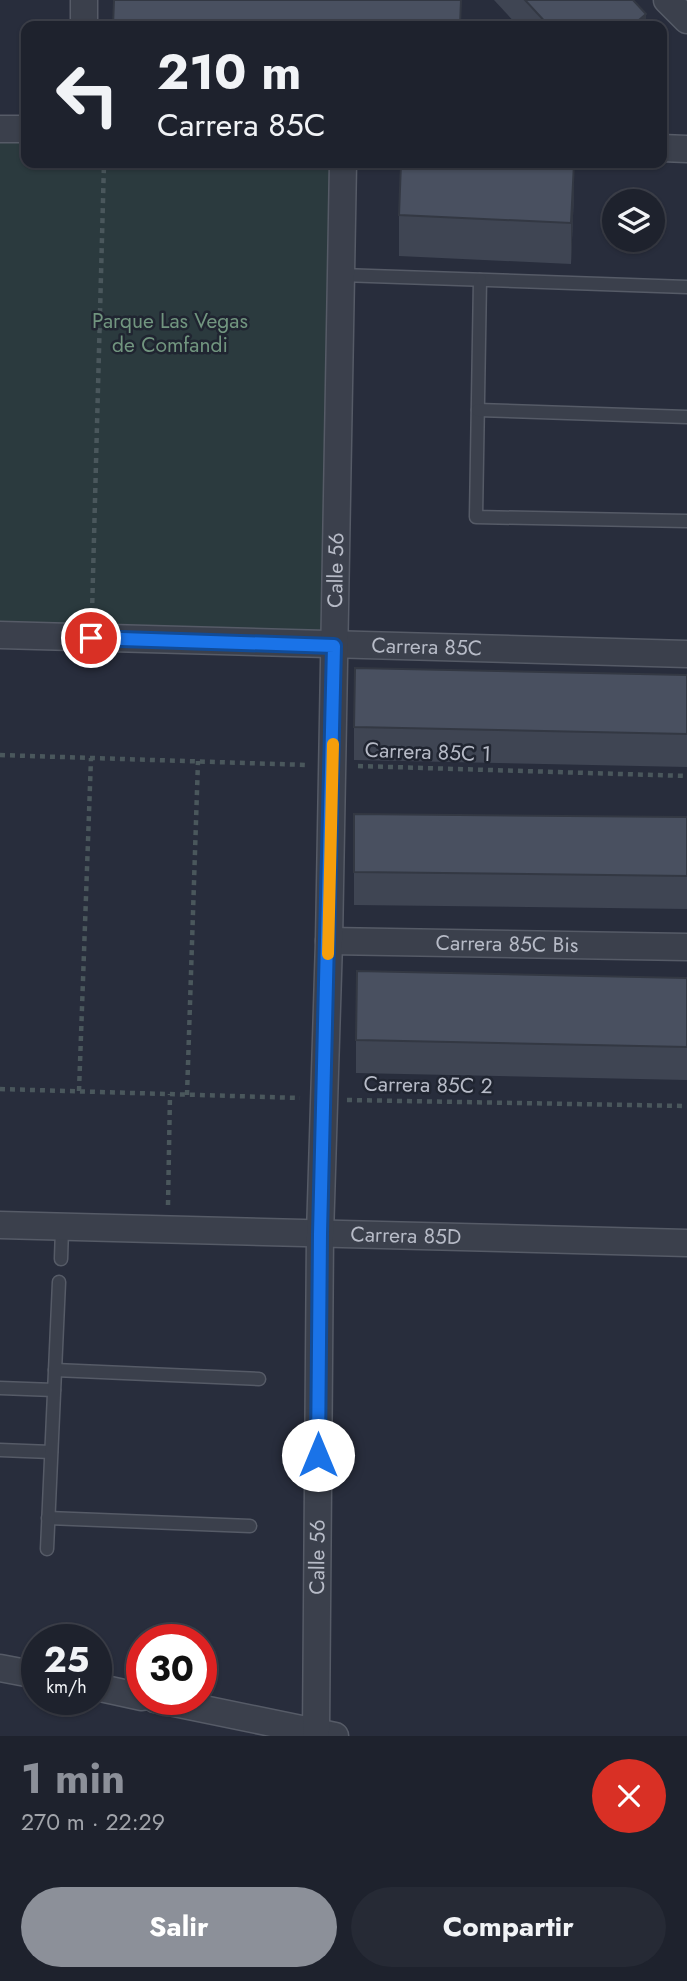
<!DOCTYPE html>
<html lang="es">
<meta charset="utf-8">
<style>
body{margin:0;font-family:Jost,sans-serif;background:#262a35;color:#f1f3f6;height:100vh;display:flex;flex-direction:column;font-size:26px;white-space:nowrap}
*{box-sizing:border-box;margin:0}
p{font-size:23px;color:#a1a4aa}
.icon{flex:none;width:38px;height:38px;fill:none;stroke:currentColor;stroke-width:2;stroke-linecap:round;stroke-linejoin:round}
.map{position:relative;height:1736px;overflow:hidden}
.side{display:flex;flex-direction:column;background:#1e222d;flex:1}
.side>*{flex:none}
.guide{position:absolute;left:21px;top:21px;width:646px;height:147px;border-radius:14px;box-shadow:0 2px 5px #0004,0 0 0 2px #3c3f49;background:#1e222d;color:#f1f3f6;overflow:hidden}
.tools{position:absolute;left:602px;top:189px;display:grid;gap:14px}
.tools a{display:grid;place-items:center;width:63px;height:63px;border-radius:50%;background:#1e222d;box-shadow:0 2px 5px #0004,0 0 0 2px #3c3f49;font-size:35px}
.speed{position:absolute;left:21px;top:1624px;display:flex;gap:14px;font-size:35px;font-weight:700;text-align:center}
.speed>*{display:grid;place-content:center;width:91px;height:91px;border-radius:50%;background:#1e222d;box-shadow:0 2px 5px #0004,0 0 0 2px #3c3f49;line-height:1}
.speed small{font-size:18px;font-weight:400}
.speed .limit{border:10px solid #d22;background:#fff;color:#111}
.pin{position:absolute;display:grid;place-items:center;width:60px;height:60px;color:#fff;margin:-30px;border:4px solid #fff;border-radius:50%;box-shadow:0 2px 7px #0007}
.me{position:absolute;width:77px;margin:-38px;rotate:0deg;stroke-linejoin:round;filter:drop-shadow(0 0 5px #0008)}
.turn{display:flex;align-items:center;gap:24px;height:147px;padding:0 21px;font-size:32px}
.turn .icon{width:91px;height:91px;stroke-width:2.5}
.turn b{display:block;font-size:49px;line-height:60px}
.round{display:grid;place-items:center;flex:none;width:74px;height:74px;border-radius:37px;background:#262a35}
.headline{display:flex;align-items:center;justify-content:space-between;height:119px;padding:0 21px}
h1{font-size:42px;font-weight:700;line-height:52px;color:#8c9099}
.action{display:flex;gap:14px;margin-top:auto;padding:14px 21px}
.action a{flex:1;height:80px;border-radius:42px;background:#8c9099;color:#fff;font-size:28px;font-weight:700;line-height:80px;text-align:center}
.action a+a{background:#262a35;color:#f1f3f6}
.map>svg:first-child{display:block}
.green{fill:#2b3a3e}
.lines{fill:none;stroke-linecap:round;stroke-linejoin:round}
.lane-casing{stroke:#565b67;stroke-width:15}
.street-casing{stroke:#565b67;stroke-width:29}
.path{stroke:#4a575c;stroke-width:4.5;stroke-dasharray:5 5;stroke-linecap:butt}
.lane{stroke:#3b404c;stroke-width:12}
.street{stroke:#3b404c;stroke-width:26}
.wall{fill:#3f4553}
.shaded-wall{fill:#333843}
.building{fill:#495060;stroke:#333843;stroke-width:2}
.route-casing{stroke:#114b97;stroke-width:18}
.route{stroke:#1a73e8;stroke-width:12}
.slow{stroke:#f59e0b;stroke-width:12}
.labels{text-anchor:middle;stroke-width:5;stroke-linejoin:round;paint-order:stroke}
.park-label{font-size:21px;fill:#71957f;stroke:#202531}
.street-label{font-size:21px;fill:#b7bbc7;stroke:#202531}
</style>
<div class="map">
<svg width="687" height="1736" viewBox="0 0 687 1736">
<rect width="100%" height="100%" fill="#282d3c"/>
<path class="green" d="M0,129H26V163H343L334,646L0,635Z"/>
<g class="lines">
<g class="lane-casing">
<g id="lane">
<path d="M341,275L687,287"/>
<path d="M480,280L476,517L687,521"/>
<path d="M478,410L687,417"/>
<path d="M61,1259L62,1228"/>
<path d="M55,1370L259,1379"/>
<path d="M0,1388L54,1390"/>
<path d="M0,1450L51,1452"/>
<path d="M48,1518L250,1526"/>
<path d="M47,1549L59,1282"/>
</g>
</g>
<g class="street-casing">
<g id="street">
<path d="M667,0L687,20"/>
<path d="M84,26V0"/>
<path d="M0,129H26"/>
<path d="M662,148L687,149"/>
<path id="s1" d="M0,635L687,654"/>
<path id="s2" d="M329,941L687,947"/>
<path id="s3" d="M0,1225L687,1243"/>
<path d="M0,1668L37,1675"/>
<path d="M96,1687L142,1697"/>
<path d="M155,1699L335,1736"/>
<path id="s4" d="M316,1732L320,1235L329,941L343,163"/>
</g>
</g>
<g class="path">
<path d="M92,613L104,163"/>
<path d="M0,755L307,765"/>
<path d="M358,766L687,776"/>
<path d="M0,1089L300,1098"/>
<path d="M79,1091L91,758"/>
<path d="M187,1095L198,761"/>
<path d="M347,1100L687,1106"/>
<path d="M168,1205L170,1094"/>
</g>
<use href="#lane" class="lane"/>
<use href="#street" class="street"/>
</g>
<g class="wall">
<path d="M494,0H633L646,26H518Z"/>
<path d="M574,193L571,264L399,256V215Z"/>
<path d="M687,675V767L354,760V727Z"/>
<path d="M354,814L687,817V909L354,905Z"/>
<path d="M687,978V1080L356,1073V1040Z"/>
</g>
<g class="shaded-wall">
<path d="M646,14V26H632Z"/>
<path d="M574,163V193L571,264V223Z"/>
</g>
<g class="building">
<path d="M114,0H461L460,26H113Z"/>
<path d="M525,0H633L646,14L632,26H549Z"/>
<path d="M401,163H574L571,223L399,215Z"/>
<path d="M355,668L687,675V734L354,727Z"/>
<path d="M354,814L687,817V876L354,872Z"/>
<path d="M357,971L687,978V1047L356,1040Z"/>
</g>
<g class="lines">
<g class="route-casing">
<path id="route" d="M91,638L334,646L320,1234L318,1455"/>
</g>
<use href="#route" class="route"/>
<path class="slow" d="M328,954L333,744"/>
</g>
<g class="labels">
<g class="park-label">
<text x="170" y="328">Parque Las Vegas<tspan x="170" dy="24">de Comfandi</tspan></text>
</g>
<g class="street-label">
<text dy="7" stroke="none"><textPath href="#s4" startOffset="1162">Calle 56</textPath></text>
<text dy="7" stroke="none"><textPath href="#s1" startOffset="427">Carrera 85C</textPath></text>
<text transform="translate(428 752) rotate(2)" y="7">Carrera 85C 1</text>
<text dy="7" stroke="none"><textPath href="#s2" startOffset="178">Carrera 85C Bis</textPath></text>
<text transform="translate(428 1085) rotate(1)" y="7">Carrera 85C 2</text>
<text dy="7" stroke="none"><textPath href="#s3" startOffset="406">Carrera 85D</textPath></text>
<text dy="7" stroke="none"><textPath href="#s4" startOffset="175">Calle 56</textPath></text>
</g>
</g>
</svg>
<div class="tools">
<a><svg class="icon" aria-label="layers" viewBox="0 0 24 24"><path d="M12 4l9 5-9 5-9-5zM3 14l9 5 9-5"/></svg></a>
</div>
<div class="speed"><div>25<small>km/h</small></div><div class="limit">30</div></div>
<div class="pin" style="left:91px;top:638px;background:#d93025"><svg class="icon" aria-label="arrive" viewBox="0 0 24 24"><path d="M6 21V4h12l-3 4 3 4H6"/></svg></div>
<svg class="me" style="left:318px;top:1455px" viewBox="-20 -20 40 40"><circle r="19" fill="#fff"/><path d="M0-13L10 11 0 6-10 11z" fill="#1a73e8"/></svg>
<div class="guide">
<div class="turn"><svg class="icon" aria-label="left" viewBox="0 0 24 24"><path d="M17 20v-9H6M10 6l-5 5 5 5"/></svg><div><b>210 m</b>Carrera 85C</div></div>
</div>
</div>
<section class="side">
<div class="headline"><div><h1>1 min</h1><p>270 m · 22:29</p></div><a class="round" style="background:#d93025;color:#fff"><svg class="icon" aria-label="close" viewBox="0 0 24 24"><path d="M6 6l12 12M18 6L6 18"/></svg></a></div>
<div class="action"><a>Salir</a><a>Compartir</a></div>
</section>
